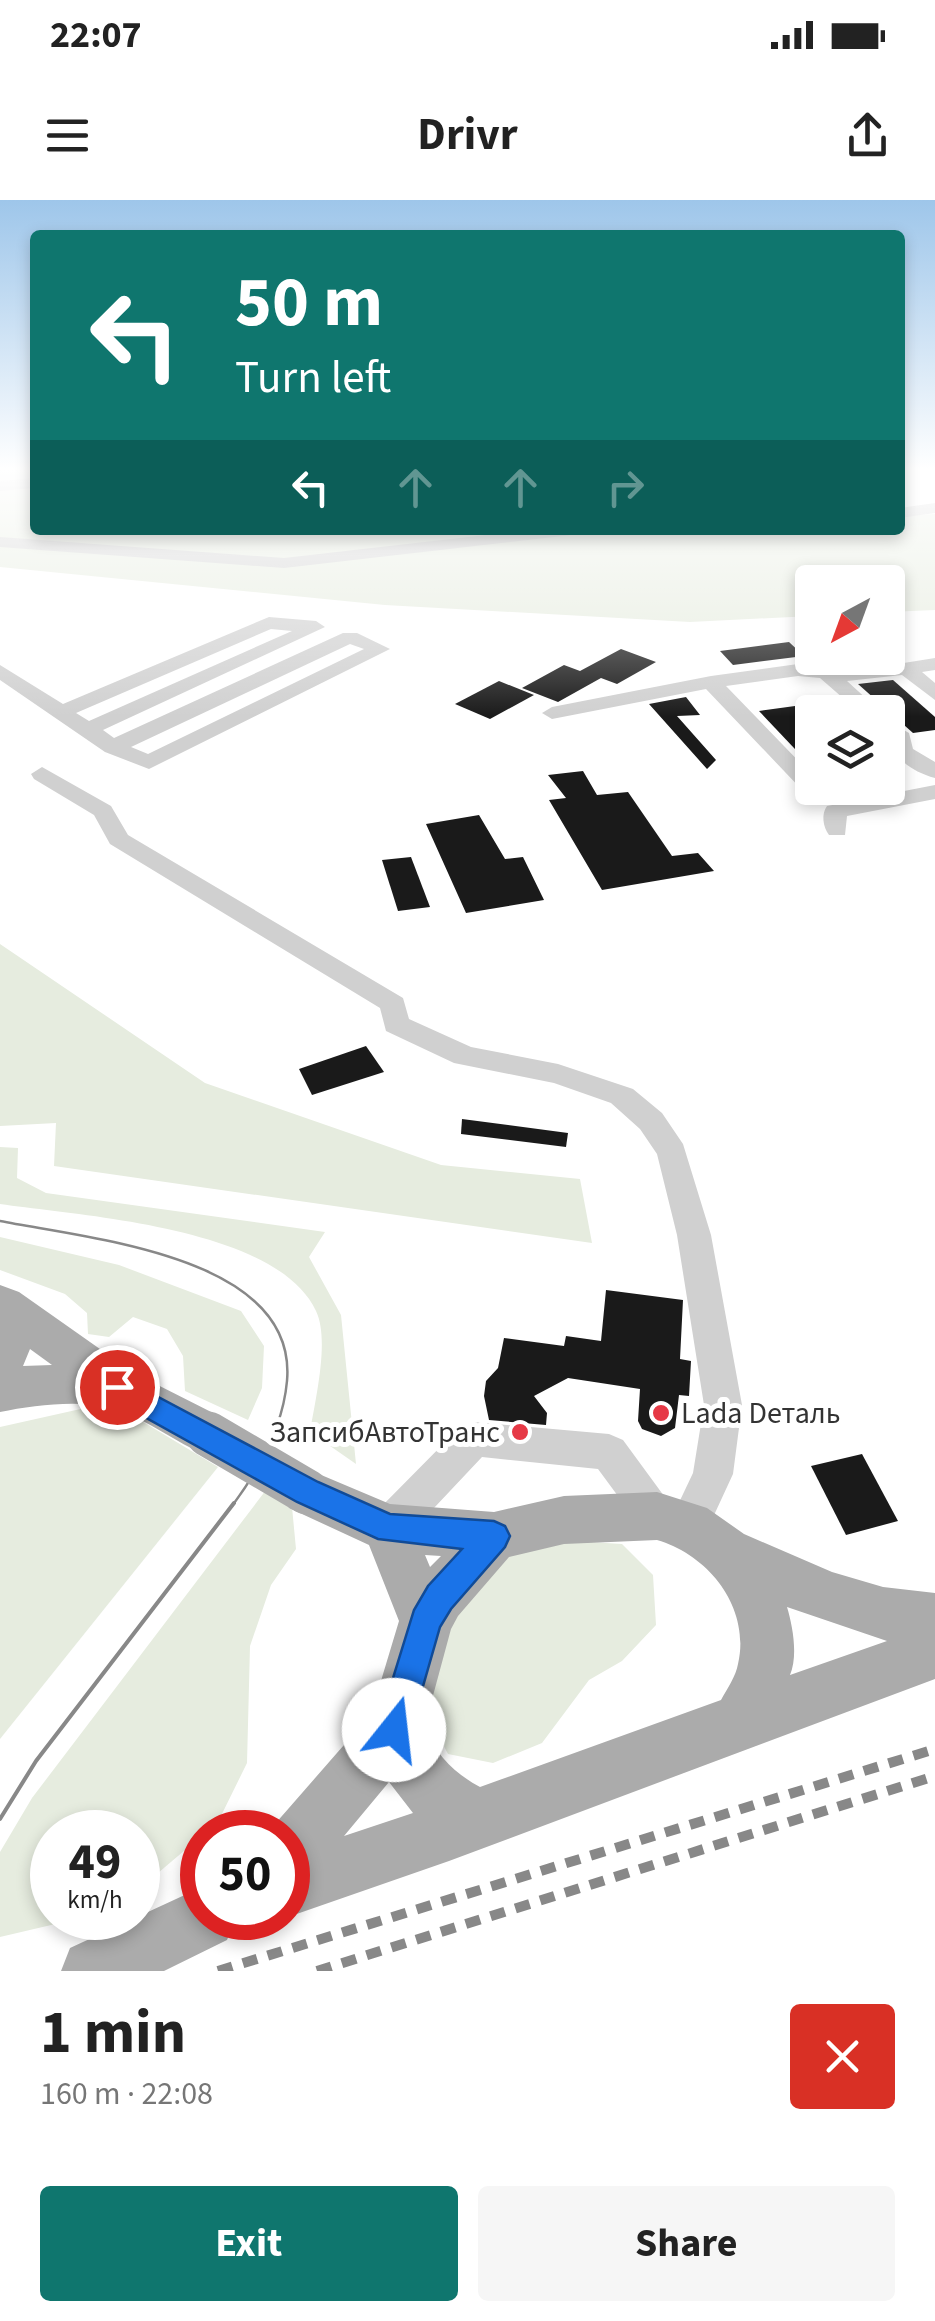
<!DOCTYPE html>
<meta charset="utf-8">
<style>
body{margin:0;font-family:"Source Sans 3",sans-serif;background:#f6f6f6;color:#222;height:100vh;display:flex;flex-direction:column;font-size:38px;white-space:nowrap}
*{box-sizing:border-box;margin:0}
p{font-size:32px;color:#767676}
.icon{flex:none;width:55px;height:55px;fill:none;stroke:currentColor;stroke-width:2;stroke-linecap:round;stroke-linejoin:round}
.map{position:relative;height:1771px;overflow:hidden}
.sheet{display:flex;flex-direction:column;background:#fff;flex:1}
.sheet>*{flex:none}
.top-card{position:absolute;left:30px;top:30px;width:875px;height:305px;border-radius:10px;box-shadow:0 5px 15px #0003;background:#0f766e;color:#fff;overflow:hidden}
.needle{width:65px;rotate:221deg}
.buttons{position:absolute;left:795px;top:365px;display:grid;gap:20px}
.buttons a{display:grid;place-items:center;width:110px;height:110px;border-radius:10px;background:#fff;box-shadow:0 5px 15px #0003;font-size:50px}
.speed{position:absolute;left:30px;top:1610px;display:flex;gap:20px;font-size:50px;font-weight:700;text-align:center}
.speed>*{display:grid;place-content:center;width:130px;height:130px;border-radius:50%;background:#fff;box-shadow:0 5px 15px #0003;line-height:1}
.speed small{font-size:25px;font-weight:400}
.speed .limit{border:15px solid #d22;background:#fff;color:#111}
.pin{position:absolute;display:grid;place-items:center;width:85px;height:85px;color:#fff;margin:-42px;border:5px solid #fff;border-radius:50%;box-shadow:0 2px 10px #0007}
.me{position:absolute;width:110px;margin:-55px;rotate:16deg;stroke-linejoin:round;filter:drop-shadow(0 0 8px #0008)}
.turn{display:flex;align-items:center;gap:35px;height:210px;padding:0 40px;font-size:45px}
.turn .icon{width:130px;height:130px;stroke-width:2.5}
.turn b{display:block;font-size:70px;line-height:85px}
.lanes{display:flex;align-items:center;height:95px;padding:0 40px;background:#0003;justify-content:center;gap:50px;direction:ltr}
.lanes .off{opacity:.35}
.round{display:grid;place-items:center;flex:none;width:105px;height:105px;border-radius:10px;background:#f6f6f6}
.head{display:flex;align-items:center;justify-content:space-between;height:170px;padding:0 40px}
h1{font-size:60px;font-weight:700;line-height:75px}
.primary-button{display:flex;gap:20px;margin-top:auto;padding:20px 40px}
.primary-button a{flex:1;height:115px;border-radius:10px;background:#0f766e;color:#fff;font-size:40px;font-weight:700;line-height:115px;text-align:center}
.primary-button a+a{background:#f6f6f6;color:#222}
.status{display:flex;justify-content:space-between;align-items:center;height:70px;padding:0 50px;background:#fff;direction:ltr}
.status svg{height:28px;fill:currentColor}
header{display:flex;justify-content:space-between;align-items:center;height:130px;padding:0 40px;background:#fff;font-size:45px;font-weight:700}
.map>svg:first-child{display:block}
.green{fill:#e6ecdf}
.building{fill:#1a1a1a}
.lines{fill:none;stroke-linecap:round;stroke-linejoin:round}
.minor{fill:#d0d0d0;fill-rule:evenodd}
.major{fill:#ababab;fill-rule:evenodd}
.tram-far1{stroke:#888;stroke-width:2.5}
.tram{stroke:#888;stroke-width:4}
.rail{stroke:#888;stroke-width:10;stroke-dasharray:15 11;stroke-linecap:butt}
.major-bridge{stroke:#ababab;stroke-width:45}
.route{fill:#1a73e8;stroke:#114b97;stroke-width:2.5}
.poi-dot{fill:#e63946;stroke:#fff;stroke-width:4}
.labels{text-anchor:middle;stroke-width:10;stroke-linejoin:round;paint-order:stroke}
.near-poi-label{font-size:30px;fill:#333;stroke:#fff;text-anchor:start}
</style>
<div class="status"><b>22:07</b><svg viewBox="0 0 49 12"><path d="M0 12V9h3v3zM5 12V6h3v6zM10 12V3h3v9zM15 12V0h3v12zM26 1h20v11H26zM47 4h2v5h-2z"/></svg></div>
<header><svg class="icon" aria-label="menu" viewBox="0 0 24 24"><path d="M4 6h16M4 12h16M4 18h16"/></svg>Drivr<svg class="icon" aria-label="share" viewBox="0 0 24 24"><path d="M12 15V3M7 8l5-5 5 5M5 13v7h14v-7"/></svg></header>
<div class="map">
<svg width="935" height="1771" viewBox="0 0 935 1771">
<rect width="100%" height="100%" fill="#fff"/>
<g class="green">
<path d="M0,269H35V330H900V316L935,314V410L888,412V382H812V416L690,422L385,405L0,367Z"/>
<path d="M0,744L205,883L441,965L580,979L592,1043L54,966L56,923L0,926Z"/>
<path d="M0,947L18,948L17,978L46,993L325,1032L309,1057L341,1115L356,1264L310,1232C315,1201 330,1140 316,1111C277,1027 82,1016 0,1004Z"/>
<path d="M0,1037L119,1065L241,1111L264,1146L262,1188L248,1220L185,1191L183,1156L167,1129L133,1117L109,1137L88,1134L87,1113L65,1094L0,1070Z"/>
<path d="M85,1208L135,1217L218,1267L0,1539V1227Z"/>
<path d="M266,1290L292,1307L296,1349L271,1385L250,1446L247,1563L218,1622L138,1690V1632H52V1718H81L0,1737V1652L32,1598Z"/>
<path d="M573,1341L622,1344L653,1375L656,1425L622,1461L589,1480L542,1543L493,1563L448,1554L427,1514L446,1412L496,1356Z"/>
</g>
<g class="building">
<path d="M789,442L804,456L733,465L720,451Z"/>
<path d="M621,449L656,462L617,484L601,478L558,502L522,488L564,465L580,471Z"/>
<path d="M893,480L935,517V530L913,533L858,484Z"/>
<path d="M499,481L534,495L490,519L455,504Z"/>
<path d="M686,497L700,515L677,516L716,560L707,569L649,504Z"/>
<path d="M795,506L812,523V567L759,511Z"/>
<path d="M583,571L597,595L628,592L672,656L698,653L714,671L602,690L549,600L566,598L548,575Z"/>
<path d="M479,615L505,659L523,657L544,700L466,713L426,624Z"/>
<path d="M411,657L430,707L398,711L382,660Z"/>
<path d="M366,846L384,872L312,895L299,869Z"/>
<path d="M462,919L568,933L566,947L461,934Z"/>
<path d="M606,1090L683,1100L680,1159L691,1161L689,1196L679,1195L675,1228L661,1236L642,1229L638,1221L640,1189L568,1178L534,1196L547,1213L546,1225L489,1220L484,1196L486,1181L498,1168L504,1138L564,1146L566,1136L601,1141Z"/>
<path d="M862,1254L898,1321L846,1335L811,1266Z"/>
</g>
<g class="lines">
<g class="minor">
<path d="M35,278V288L0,291V281Z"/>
<path d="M935,303V313L900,318V308Z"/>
<path d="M529,330H580L572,335L284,368L0,347V337L284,358Z"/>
<path d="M269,417L316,421L325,427L103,530L114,538L343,433H357L390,449L149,569L105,552L0,480V465L63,504ZM271,429L292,431L89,521L76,513ZM350,444L364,449L148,554L131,547Z"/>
<path d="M935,458V470L922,472L935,483V500L902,475L847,481L881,512H859L820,478L798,476L726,486L812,575V588H823L812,594L804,592L706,489L552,519L542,513L552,507L711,476L798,464L860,470Z"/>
<path d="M888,521L909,533L913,549L935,562V578C905,570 886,551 888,521Z"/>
<path d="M42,567L111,606L128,635L403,798L409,819L471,847L558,864L633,889L662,913L683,944L711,1035L742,1205L733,1274L703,1339L689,1344L675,1339L671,1330L657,1335L643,1330L598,1269L482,1257L402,1342L388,1347L374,1342L368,1328L374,1314L460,1227L474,1222L609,1234L623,1240L675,1311L693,1273L704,1205L677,1035L657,954L640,929L611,903L554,883L454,863L386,831L380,808L110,644L94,615L34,579L31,574Z"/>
<path d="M935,585V599L847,616L845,635H829C823,627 821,614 827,606Z"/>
</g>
<g class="major">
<path d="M0,1085L19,1092L134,1173L225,1219L232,1234L225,1249L208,1256C178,1244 137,1213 109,1207C75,1200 33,1205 0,1212ZM30,1149L52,1165L23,1166Z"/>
<path d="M307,1269L390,1304L494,1312L564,1296L657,1292L707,1308L744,1334L832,1372L883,1387L935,1393V1479L449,1661L288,1717V1632H268L371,1514L399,1421L369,1345L289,1308L282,1292L289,1276ZM657,1340C709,1355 751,1408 738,1464C736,1476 727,1489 721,1500L480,1587C454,1573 437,1555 424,1529L451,1429L458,1416L509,1357L564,1344ZM425,1355L441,1356L430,1367ZM787,1407L887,1441L790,1475C798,1456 793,1427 787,1407ZM389,1582L413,1613L344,1636Z"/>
<path d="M202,1687V1718H236L227,1740L164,1771H61L70,1748Z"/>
</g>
<path class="tram-far1" d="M0,1021C90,1039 298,1056 287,1181C283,1226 259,1270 232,1306"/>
<path class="tram" d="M0,1619L36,1561L234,1303"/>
<g class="rail">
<path d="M218,1771L935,1549"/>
<path d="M317,1771L935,1576"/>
</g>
<path class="major-bridge" d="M208,1234L307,1292"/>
</g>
<linearGradient id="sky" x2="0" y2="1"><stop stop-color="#9ec6ea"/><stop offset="0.52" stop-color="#fff"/><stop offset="1" stop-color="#fff" stop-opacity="0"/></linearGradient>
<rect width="935" height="517" fill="url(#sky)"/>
<path class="route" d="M117,1175L318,1282L390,1314L494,1321L505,1326L510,1336L505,1347L451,1409L440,1427L407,1542L394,1547L382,1542L377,1530L414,1410L428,1386L462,1349L378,1339L297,1302L107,1196L103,1187L107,1179Z"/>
<g class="poi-dot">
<circle cx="661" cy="1213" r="10"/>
<circle cx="520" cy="1232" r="10"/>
</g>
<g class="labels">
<g class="near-poi-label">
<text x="681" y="1223">Lada Dеталь</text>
<text x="500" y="1242" text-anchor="end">ЗапсибАвтоТранс</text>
</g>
</g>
</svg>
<div class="buttons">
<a><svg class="needle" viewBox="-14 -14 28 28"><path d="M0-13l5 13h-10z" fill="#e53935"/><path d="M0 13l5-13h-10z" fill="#767676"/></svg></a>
<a><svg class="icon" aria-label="layers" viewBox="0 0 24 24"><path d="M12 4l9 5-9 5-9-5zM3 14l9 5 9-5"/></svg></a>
</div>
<div class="speed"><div>49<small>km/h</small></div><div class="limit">50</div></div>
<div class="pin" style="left:117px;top:1187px;background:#d93025"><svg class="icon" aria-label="arrive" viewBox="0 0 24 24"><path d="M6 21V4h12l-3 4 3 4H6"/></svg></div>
<svg class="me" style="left:394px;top:1530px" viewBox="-20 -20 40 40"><circle r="19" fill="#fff"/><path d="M0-13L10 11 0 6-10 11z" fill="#1a73e8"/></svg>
<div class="top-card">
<div class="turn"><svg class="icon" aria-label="left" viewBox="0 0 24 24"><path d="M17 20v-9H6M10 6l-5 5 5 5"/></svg><div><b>50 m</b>Turn left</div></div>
<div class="lanes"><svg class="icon" aria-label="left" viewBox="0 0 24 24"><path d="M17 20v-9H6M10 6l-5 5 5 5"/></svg><svg class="icon off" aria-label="ahead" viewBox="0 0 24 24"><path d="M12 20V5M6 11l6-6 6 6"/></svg><svg class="icon off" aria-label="ahead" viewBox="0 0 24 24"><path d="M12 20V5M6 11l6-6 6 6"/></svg><svg class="icon off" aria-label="right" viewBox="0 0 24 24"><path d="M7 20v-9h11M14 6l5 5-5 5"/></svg></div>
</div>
</div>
<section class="sheet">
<div class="head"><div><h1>1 min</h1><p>160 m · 22:08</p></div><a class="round" style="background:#d93025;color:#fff"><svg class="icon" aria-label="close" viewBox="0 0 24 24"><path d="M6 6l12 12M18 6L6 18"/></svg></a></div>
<div class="primary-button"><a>Exit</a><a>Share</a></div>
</section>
